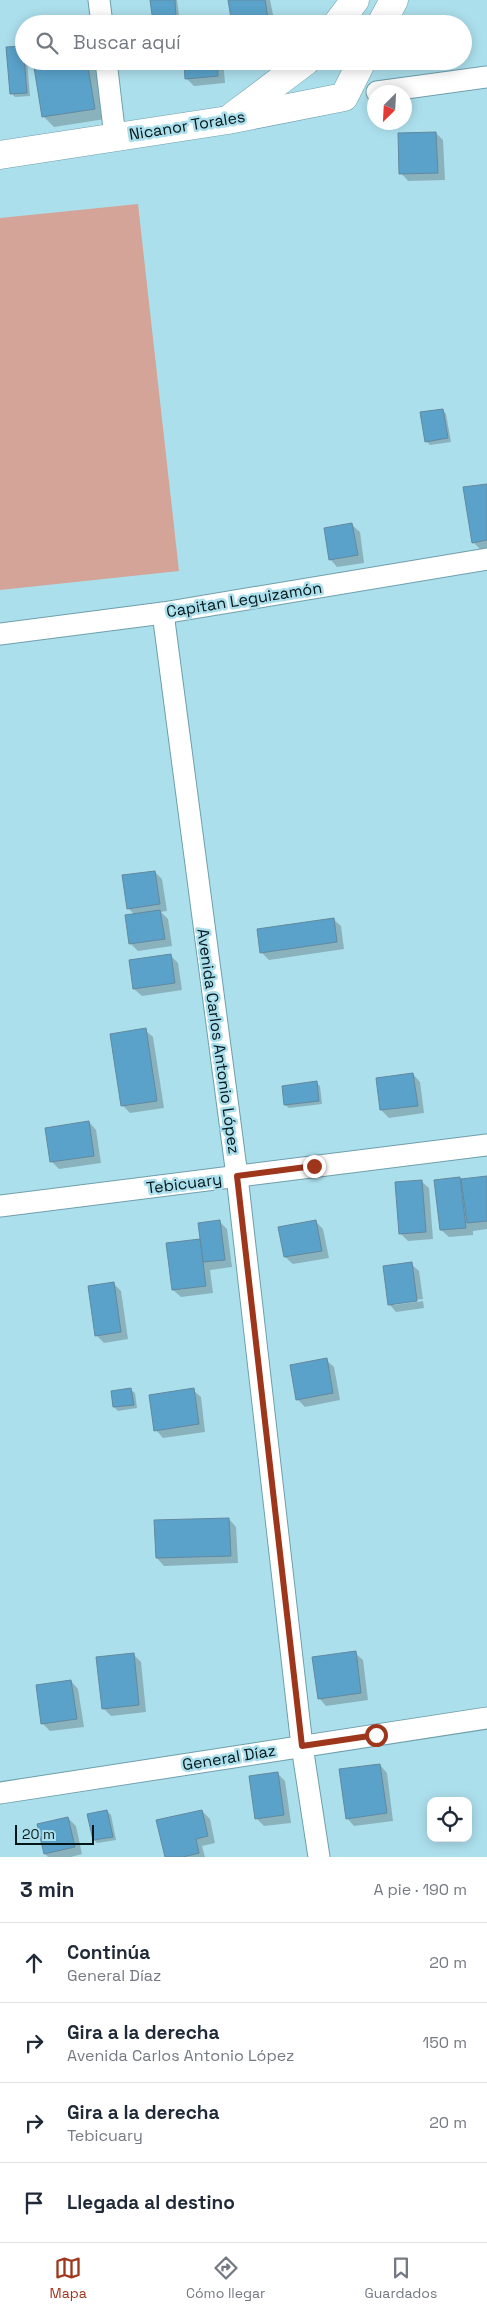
<!DOCTYPE html>
<html lang="es">
<head>
<meta charset="utf-8">
<style>
	body { margin:0; font-family:"Space Grotesk",sans-serif; background:#f6f6f7; color:#1f2937 }
	.controls { position:absolute; right:15px; bottom:15px; display:grid; overflow:hidden; border-radius:10px; box-shadow:0 2px 12px #0003 }
	.controls button { width:45px; height:45px; display:grid; place-items:center; padding:0; border:0; border-bottom:1px solid #e0e1e3; background:#fff; color:#1f2937; font:25px sans-serif }
	.compass { position:absolute; left:367px; top:85px; width:45px; height:45px; border-radius:50%; background:#fff; box-shadow:0 2px 12px #0003; rotate:204deg }
	.scale { position:absolute; left:15px; bottom:12px; width:79px; box-sizing:border-box; padding-left:5px; border:2px solid #03161a; border-top:0; font-size:14px; line-height:18px; white-space:nowrap; color:#03161a; -webkit-text-stroke:4px #acdfec; paint-order:stroke }
	.stop { position:absolute; width:15px; height:15px; margin:-11px; border:4px solid #9e361c; border-radius:50%; background:#fff }
	.stop.end { background:#9e361c; border-color:#fff; box-shadow:0 1px 5px #0008 }
	.list { margin:0; padding:0; list-style:none }
	h2 { display:flex; justify-content:space-between; align-items:center; height:65px; margin:0; padding:0 20px; font-size:21px }
	h2 small { font-size:16px; font-weight:400; color:#747a83 }
	.list li { display:grid; grid-template-columns:32px 1fr auto; gap:15px; align-items:center; box-sizing:border-box; height:80px; padding:0 20px; border-top:1px solid #e0e1e3 }
	.list b { display:block; font-size:19px; white-space:nowrap }
	.list p { margin:0; font-size:16px; white-space:nowrap; color:#747a83 }
	.list em { font-size:16px; font-style:normal; color:#747a83 }
	.icon { flex:none; width:28px; height:28px; fill:none; stroke:currentColor; stroke-width:2; stroke-linecap:round; stroke-linejoin:round }
	.map { position:relative; flex:none; width:487px; height:1857px; overflow:hidden }
	.search { position:absolute; background:#fff; box-shadow:0 2px 12px #0003; left:15px; right:15px; top:15px; height:55px; display:flex; align-items:center; gap:12px; box-sizing:border-box; padding:0 18px; border-radius:28px; color:#747a83; font-size:19px }
	.sheet { height:385px; background:#fff }
	nav { display:flex; justify-content:space-around; align-items:center; box-sizing:border-box; height:70px; border-top:1px solid #e0e1e3; background:#fff; font-size:14px; color:#747a83 }
	nav a { display:grid; justify-items:center; gap:2px }
	nav .on { color:#9e361c }
	.map>svg:first-child { display:block }
	.green { fill:#d4a498 }
	.shadow { fill:#0003 }
	.building { fill:#5aa2ca; stroke:#6289a0 }
	.lines { fill:none; stroke-linecap:round; stroke-linejoin:round }
	.street-casing { stroke:#6e9fab; stroke-width:23 }
	.secondary-casing { stroke:#6e9fab; stroke-width:29 }
	.street { stroke:#fff; stroke-width:21 }
	.secondary { stroke:#fff; stroke-width:28 }
	.route { stroke:#9e361c; stroke-width:6 }
	.labels { text-anchor:middle; stroke-width:5; stroke-linejoin:round; paint-order:stroke }
	.street-label { font-size:16px; fill:#03161a; stroke:#acdfec }
</style>
</head>
<body>
<div class="map">
<svg width="487" height="1857" viewBox="0 0 487 1857">
	<rect width="100%" height="100%" fill="#acdfec"/>
	<path class="green" d="M138,204L179,571L0,590V218Z"/>
	<g class="shadow">
		<path d="M152,0H177L180,23L157,24L154,21Z"/>
		<path d="M229,0H270L275,24H233Z"/>
		<path d="M22,47L24,61H27L30,96L15,97L11,93Z"/>
		<path d="M35,61H96L105,119L54,127L44,117Z"/>
		<path d="M185,61H223L225,83L194,86L186,78Z"/>
		<path d="M436,133L443,140L445,180L408,181L401,173Z"/>
		<path d="M443,410L446,414L451,442L430,445L426,441Z"/>
		<path d="M487,485V549L481,550L473,542Z"/>
		<path d="M352,525L360,532L364,563L337,567L330,559Z"/>
		<path d="M155,872L162,879L167,911L161,912L168,919L172,946L138,951L131,944L126,916L135,915L128,908Z"/>
		<path d="M333,919L341,926L344,949L269,960L262,953Z"/>
		<path d="M170,955L178,963L182,990L142,996L134,989Z"/>
		<path d="M145,1030L153,1037L164,1108L130,1113L122,1105Z"/>
		<path d="M413,1074L420,1082L424,1113L389,1118L381,1110L378,1079Z"/>
		<path d="M316,1083L320,1086L322,1104L289,1108L285,1105Z"/>
		<path d="M89,1122L96,1130L101,1163L59,1169L52,1162L46,1129Z"/>
		<path d="M487,1177V1229L473,1231V1235L449,1237L441,1230L460,1178L462,1180Z"/>
		<path d="M421,1181L429,1188L433,1239L408,1241L400,1233Z"/>
		<path d="M219,1221L227,1229L232,1267L210,1270L213,1293L181,1297L173,1290L167,1244L202,1240Z"/>
		<path d="M316,1222L323,1229L329,1258L293,1264L285,1257L280,1228Z"/>
		<path d="M411,1264L419,1271L423,1299L394,1302V1305L423,1301L424,1308L396,1312L389,1304Z"/>
		<path d="M113,1283L121,1291L128,1339L104,1343L96,1335Z"/>
		<path d="M326,1360L334,1367L340,1400L305,1407L297,1399Z"/>
		<path d="M131,1390L135,1393L137,1408L118,1411L114,1407L112,1392Z"/>
		<path d="M193,1390L201,1397L205,1432L163,1438L156,1430Z"/>
		<path d="M229,1519L236,1527L238,1563L164,1566L157,1558Z"/>
		<path d="M355,1653L363,1660L368,1700L326,1706L319,1698Z"/>
		<path d="M133,1654L141,1662L146,1712L111,1716L103,1708Z"/>
		<path d="M71,1681L78,1689L84,1727L50,1731L42,1723Z"/>
		<path d="M380,1765L387,1773L393,1821L354,1826L347,1818Z"/>
		<path d="M278,1774L285,1781L291,1823L264,1826L257,1819L251,1777Z"/>
		<path d="M107,1811L111,1815L116,1840L97,1843L94,1840Z"/>
		<path d="M202,1811L210,1819L215,1843L202,1846L205,1857H166Z"/>
		<path d="M68,1818L76,1826L82,1854L71,1857H48L45,1854Z"/>
	</g>
	<g class="building">
		<path d="M150,0H175L176,19L153,22Z"/>
		<path d="M228,0H265L269,24H232Z"/>
		<path d="M23,46L27,93L10,94L6,47Z"/>
		<path d="M33,61H87L95,109L42,117Z"/>
		<path d="M184,61H217L218,76L185,79Z"/>
		<path d="M436,132L438,173L399,174L398,133Z"/>
		<path d="M443,409L448,438L425,442L420,412Z"/>
		<path d="M487,484V540L472,543L463,487Z"/>
		<path d="M352,523L358,555L329,560L324,528Z"/>
		<path d="M155,871L160,904L127,909L122,875Z"/>
		<path d="M160,910L165,939L129,944L125,915Z"/>
		<path d="M334,918L337,942L260,953L257,929Z"/>
		<path d="M171,954L175,983L133,989L129,960Z"/>
		<path d="M146,1028L157,1101L121,1106L110,1034Z"/>
		<path d="M413,1073L418,1106L380,1110L376,1078Z"/>
		<path d="M317,1081L319,1101L284,1105L282,1086Z"/>
		<path d="M89,1121L94,1156L50,1162L45,1128Z"/>
		<path d="M487,1176V1221L467,1223L461,1179Z"/>
		<path d="M460,1177L466,1228L440,1230L434,1180Z"/>
		<path d="M422,1180L426,1232L399,1234L395,1182Z"/>
		<path d="M220,1220L225,1260L203,1262L198,1223Z"/>
		<path d="M316,1220L322,1251L284,1257L278,1227Z"/>
		<path d="M200,1239L206,1286L172,1290L166,1243Z"/>
		<path d="M412,1262L417,1301L388,1305L383,1266Z"/>
		<path d="M114,1282L121,1332L95,1336L88,1286Z"/>
		<path d="M327,1358L333,1393L296,1400L290,1365Z"/>
		<path d="M131,1388L134,1405L113,1407L111,1391Z"/>
		<path d="M194,1388L199,1424L154,1431L149,1395Z"/>
		<path d="M229,1518L231,1556L156,1558L154,1520Z"/>
		<path d="M356,1651L361,1693L318,1699L312,1657Z"/>
		<path d="M134,1653L139,1705L102,1709L96,1657Z"/>
		<path d="M71,1680L77,1719L41,1724L36,1685Z"/>
		<path d="M380,1764L387,1813L346,1819L339,1769Z"/>
		<path d="M278,1772L284,1815L255,1819L249,1776Z"/>
		<path d="M107,1810L113,1837L93,1840L87,1814Z"/>
		<path d="M202,1810L208,1836L196,1839L199,1853L183,1857H165L156,1820Z"/>
		<path d="M68,1817L75,1847L44,1854L37,1824Z"/>
	</g>
	<g class="lines">
		<defs>
			<g id="street">
				<path d="M99,0L102,24"/>
				<path d="M106,61L115,137"/>
				<path d="M377,92L487,77"/>
				<path d="M163,613L237,1176L302,1746L319,1857"/>
				<path d="M0,634L163,613L487,559"/>
				<path d="M0,1206L487,1145"/>
				<path d="M0,1793L487,1718"/>
			</g>
			<g id="secondary">
				<path d="M337,24L355,0"/>
				<path d="M381,24L394,0"/>
				<path d="M233,116L306,61"/>
				<path d="M0,155L228,120L344,97L362,61"/>
			</g>
		</defs>
		<use href="#street" class="street-casing"/>
		<use href="#secondary" class="secondary-casing"/>
		<use href="#street" class="street"/>
		<use href="#secondary" class="secondary"/>
	</g>
	<g class="lines">
		<path class="route" d="M314,1166L237,1176L302,1746L376,1735"/>
	</g>
	<g class="labels">
		<g class="street-label">
			<text transform="translate(187 125) rotate(-9)" y="6">Nicanor Torales</text>
			<text transform="translate(244 599) rotate(-9)" y="6">Capitan Leguizamón</text>
			<text transform="translate(219 1041) rotate(82)" y="6">Avenida Carlos Antonio López</text>
			<text transform="translate(184 1183) rotate(-7)" y="6">Tebicuary</text>
			<text transform="translate(229 1757) rotate(-9)" y="6">General Díaz</text>
		</g>
	</g>
</svg>
<div class="controls">
<button><svg class="icon" aria-label="locate" viewBox="0 0 24 24"><circle cx="12" cy="12" r="6"/><path d="M12 2v4M12 18v4M2 12h4M18 12h4"/></svg></button>
</div>
<svg class="compass" viewBox="-18 -18 36 36"><path d="M0-13l5 13h-10z" fill="#e53935"/><path d="M0 13l5-13h-10z" fill="#747a83"/></svg>
<div class="scale">20 m</div>
<div class="stop" style="left:376px;top:1735px"></div>
<div class="stop end" style="left:314px;top:1166px"></div>
<div class="search"><svg class="icon" aria-label="search" viewBox="0 0 24 24"><circle cx="10" cy="10" r="6"/><path d="M15 15l6 6"/></svg>Buscar aquí</div>
</div>
<section class="sheet">
<h2>3 min<small>A pie · 190 m</small></h2>
<ul class="list">
<li><svg class="icon" aria-label="ahead" viewBox="0 0 24 24"><path d="M12 20V5M6 11l6-6 6 6"/></svg><div><b>Continúa</b><p>General Díaz</p></div><em>20 m</em></li>
<li><svg class="icon" aria-label="right" viewBox="0 0 24 24"><path d="M7 20v-9h11M14 6l5 5-5 5"/></svg><div><b>Gira a la derecha</b><p>Avenida Carlos Antonio López</p></div><em>150 m</em></li>
<li><svg class="icon" aria-label="right" viewBox="0 0 24 24"><path d="M7 20v-9h11M14 6l5 5-5 5"/></svg><div><b>Gira a la derecha</b><p>Tebicuary</p></div><em>20 m</em></li>
<li><svg class="icon" aria-label="arrive" viewBox="0 0 24 24"><path d="M6 21V4h12l-3 4 3 4H6"/></svg><div><b>Llegada al destino</b></div></li>
</ul>
</section>
<nav>
<a class="on"><svg class="icon" aria-label="map" viewBox="0 0 24 24"><path d="M3 6l6-2 6 2 6-2v14l-6 2-6-2-6 2zM9 4v14M15 6v14"/></svg>Mapa</a>
<a><svg class="icon" aria-label="directions" viewBox="0 0 24 24"><path d="M12 3l9 9-9 9-9-9zM9 14v-3h6M13 9l2 2-2 2"/></svg>Cómo llegar</a>
<a><svg class="icon" aria-label="saved" viewBox="0 0 24 24"><path d="M7 4h10v16l-5-4-5 4z"/></svg>Guardados</a>
</nav>
</body>
</html>
